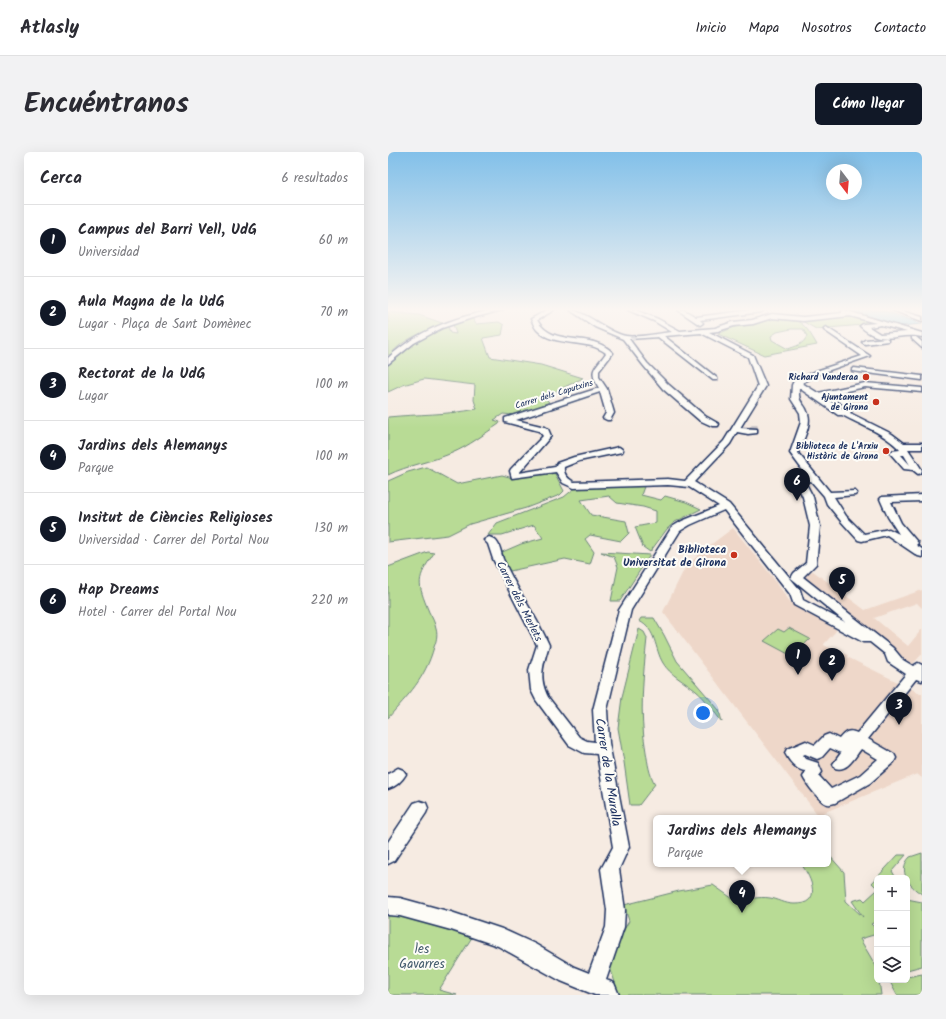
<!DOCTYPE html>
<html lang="es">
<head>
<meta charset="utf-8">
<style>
	body { margin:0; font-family:Kalam,sans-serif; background:#f2f2f3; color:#2b2b33 }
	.controls { position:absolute; right:12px; bottom:12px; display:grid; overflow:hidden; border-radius:6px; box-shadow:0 4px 16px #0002 }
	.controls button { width:36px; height:36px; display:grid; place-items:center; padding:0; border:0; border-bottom:1px solid #e1e1e2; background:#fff; color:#2b2b33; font:20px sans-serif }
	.compass { position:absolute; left:438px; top:12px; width:36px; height:36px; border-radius:50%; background:#fff; box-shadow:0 4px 16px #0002; rotate:164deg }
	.you { position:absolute; left:315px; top:561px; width:14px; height:14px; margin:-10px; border:3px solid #fff; border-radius:50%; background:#1a73e8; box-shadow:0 0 0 6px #1a73e833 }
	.badge { display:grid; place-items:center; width:26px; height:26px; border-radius:50%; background:#111827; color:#fff; font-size:13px; font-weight:700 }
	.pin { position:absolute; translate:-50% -33px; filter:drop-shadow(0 1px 2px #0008) }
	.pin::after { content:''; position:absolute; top:21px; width:14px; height:12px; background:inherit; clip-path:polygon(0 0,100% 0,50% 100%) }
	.popup { position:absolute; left:265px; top:663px; width:178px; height:52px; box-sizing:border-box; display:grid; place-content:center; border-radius:6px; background:#fff; filter:drop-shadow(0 1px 3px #0005); font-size:13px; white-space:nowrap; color:#7c7c81 }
	.popup b { font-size:15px; color:#2b2b33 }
	.popup::after { content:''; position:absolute; left:50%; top:100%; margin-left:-8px; border:8px solid transparent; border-top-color:#fff }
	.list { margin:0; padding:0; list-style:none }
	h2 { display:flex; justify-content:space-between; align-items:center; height:52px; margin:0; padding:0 16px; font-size:17px }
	h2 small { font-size:13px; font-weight:400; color:#7c7c81 }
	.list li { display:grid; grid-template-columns:26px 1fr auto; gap:12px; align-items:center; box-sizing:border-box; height:72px; padding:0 16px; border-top:1px solid #e1e1e2 }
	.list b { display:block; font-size:15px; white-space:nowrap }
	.list p { margin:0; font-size:13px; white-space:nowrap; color:#7c7c81 }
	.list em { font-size:13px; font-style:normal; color:#7c7c81 }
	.icon { flex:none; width:22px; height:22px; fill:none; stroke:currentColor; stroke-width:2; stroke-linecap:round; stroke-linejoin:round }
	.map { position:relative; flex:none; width:534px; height:843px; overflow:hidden; border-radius:6px }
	header { display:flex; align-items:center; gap:24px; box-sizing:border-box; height:56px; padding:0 20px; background:#fff; border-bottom:1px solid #e1e1e2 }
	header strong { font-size:19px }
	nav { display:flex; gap:22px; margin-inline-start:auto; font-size:14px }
	.intro { display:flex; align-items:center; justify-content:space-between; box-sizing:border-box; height:96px; padding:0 24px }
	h1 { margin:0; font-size:28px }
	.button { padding:10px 18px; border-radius:6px; background:#111827; color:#fff; font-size:14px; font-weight:700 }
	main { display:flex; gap:24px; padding:0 24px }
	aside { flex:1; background:#fff; border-radius:6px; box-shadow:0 4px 16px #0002 }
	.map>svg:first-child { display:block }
	.built { fill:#eed7c9 }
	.green { fill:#b8db95; stroke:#6a857a; fill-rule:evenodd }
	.water { fill:#89d1ea; stroke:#5d90b2 }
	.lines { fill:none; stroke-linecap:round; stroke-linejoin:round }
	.street-tunnel { stroke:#cac5c8; stroke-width:8; stroke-dasharray:8 4; stroke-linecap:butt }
	.street-casing { stroke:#1b2f5e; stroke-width:3 }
	.street { fill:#fdfcf7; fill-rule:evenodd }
	.poi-dot { fill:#c8321e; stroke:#fdfcf7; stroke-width:1.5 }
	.labels { text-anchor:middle; stroke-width:4; stroke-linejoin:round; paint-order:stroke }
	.far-poi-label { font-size:9px; font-weight:bold; fill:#1b2f5e; stroke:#fdfcf7; text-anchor:end }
	.far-street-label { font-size:9px; fill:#1b2f5e; stroke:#fdfcf7 }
	.poi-label { font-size:11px; font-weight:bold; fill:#1b2f5e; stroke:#fdfcf7; text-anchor:end }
	.street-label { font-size:11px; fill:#1b2f5e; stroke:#fdfcf7 }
	.near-street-label { font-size:13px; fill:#1b2f5e; stroke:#fdfcf7 }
	.near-park-label { font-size:13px; fill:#425a6c; stroke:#fdfcf7 }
</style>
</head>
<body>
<header>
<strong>Atlasly</strong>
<nav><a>Inicio</a><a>Mapa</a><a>Nosotros</a><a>Contacto</a></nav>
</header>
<div class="intro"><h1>Encuéntranos</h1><a class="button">Cómo llegar</a></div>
<main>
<aside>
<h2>Cerca<small>6 resultados</small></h2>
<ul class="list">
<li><span class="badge">1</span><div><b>Campus del Barri Vell, UdG</b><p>Universidad</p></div><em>60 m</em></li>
<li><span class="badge">2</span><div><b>Aula Magna de la UdG</b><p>Lugar · Plaça de Sant Domènec</p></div><em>70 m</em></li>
<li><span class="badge">3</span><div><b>Rectorat de la UdG</b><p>Lugar</p></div><em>100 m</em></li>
<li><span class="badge">4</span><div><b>Jardins dels Alemanys</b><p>Parque</p></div><em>100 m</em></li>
<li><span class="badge">5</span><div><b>Insitut de Ciències Religioses</b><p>Universidad · Carrer del Portal Nou</p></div><em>130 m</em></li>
<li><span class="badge">6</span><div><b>Hap Dreams</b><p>Hotel · Carrer del Portal Nou</p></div><em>220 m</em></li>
</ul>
</aside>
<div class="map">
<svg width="534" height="843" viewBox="0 0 534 843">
	<rect width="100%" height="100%" fill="#f6ebe2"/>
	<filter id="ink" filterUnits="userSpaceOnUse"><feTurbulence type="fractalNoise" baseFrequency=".025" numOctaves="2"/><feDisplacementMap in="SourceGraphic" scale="8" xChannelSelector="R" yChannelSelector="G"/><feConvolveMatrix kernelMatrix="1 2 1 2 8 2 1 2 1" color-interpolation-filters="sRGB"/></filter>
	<g filter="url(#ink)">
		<g class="built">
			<path d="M345,376L383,423L402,450L444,472L442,475H447L448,479L436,492V493L455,503L457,502L460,503L459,505L534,542V626L529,622L430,663L275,460L296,418L313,400Z"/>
			<path d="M425,419L477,458L534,438V456L529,451L486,466L520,494L534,477V502L523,514L506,501L413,423Z"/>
		</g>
		<g class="green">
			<path d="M0,160L31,163L57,172C38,179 15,186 2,203H0Z"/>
			<path d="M451,165H466L487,172L428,177L414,169Z"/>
			<path d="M84,166L88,172L111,170L116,173L114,183L95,186L102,205L153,213L195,226L156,245L161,250C146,257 132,265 115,262L106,268L112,270L111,272C96,282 81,294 64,301C43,310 20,313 0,323V265C30,262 59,263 89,257L86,248L87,233L36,227L15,233L0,240V213C17,194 36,184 60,174L62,181L68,182L65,172Z"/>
			<path d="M386,166C413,167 416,170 429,193L376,203L330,182L349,174ZM403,177H415L419,184C415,193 408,194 400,197L384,188L383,184L389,180Z"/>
			<path d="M38,315L69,332L114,323L125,326L166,320L176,339L172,343L138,356L82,372L60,383L0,390V329L20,320Z"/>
			<path d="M257,332L253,343L273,348L277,344L298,350L313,357L287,370L279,377L262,400L255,395L247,375L268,371V359L255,355L229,351L221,344L193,348L203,363L238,369L241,381L233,389L202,383L197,387L206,400L202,412L177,407L122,419L112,401L133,392L155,386L146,373L114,383H100L109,371L176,345L187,336Z"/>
			<path d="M40,400L46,401C28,428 29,430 41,460C44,465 47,471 48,477C50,483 48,490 46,495C37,527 21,542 0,566V415Z"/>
			<path d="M213,400L262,403L232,449H223L230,415L226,405Z"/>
			<path d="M253,466H266L276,483L289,509L331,558L334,570C326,560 318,547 308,539C297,530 282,523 275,511C266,496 269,478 251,469Z"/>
			<path d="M401,476L422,487L404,504L376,489L390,477L396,480Z"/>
			<path d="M251,477L256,480L259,486C255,525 251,561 258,600C260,612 261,622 267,632L251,653H242L236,610L230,576L234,545Z"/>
			<path d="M534,701V742C521,735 509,718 522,705Z"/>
			<path d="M440,702L456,720L458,749L475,765L464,749L474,746L477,749L489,738V769L483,772L489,778V782L472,787L489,816V828H491L493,843H231L222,815L225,797L241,769L236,753L291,739L325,733L348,749C358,748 371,744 382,746C390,747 397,752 406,752C435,753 424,726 413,712H440Z"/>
			<path d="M510,703H518L504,719L508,726H489V736L484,731Z"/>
			<path d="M519,747L534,750V814L519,818Z"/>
			<path d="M0,761L86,782L51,838L69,843H0Z"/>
			<path d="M534,822V843H509L501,828H519V825Z"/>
		</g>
		<path class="water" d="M462,158H494L534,172L511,174Z"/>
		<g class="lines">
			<path class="street-tunnel" d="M366,279L365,277L370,276"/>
			<defs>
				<g id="street">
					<path d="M105,158H115L84,166L54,176L26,191L0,212V206C29,179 66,165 105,158Z"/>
					<path d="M159,158H166L149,168C165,197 204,178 225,201L211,219V225L219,237L226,261L222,268H219L215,266L218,261L212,240L128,268L157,275L160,277L163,284L131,321L167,315L169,311L186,305L231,295L235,298L234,300L191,309L176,315C175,322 180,327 186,330L280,327L297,329L336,289L370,234L360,205L313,181L276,184L329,226V228H325L270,185L241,187L259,211L281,233L317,264L331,272L330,274H324L311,268L275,237L255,213L235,187L207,175L182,158C196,158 220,181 238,184C248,186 273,181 284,180L266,169L240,158H247L270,167L292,179L327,176L345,170L364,168L384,162L415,165L454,161V159L456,158L534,181V185C510,179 495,196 472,174L475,172L488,171L462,164L415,169L384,166L365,172L346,174L330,179L321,180L365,203L378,234L352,276L369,277V281L360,282L349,280L342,292L306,330L341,352L412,438L415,448L457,470L403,426L406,421L418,411L422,374L415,345L407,328L409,326L419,324L402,301L413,270L412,261L403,247L404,233L406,229L428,219L474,204L436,178V176L438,175L482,204L433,221L414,231L430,241L477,231L534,236V240L477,235L449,241L467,254L462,261L504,282L516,291H534V297H520L534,318L533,321L530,322L525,318L516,317L502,301L503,299L512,298C498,282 473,273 454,263H450L411,236C410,254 416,248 420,262C424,273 414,290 410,301L442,340L467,339L469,341L467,343L446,345L458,364L476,382L501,377L511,382L500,365L492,347L494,345L534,343V349L503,350L513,371L530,391L528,393L534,397V405L530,404L499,383L474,389L470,388L452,368L439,352L436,344L423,329L417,330L425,345L432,374L428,412L415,425L505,496L515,508L525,514L530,511L534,513V529L528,527L480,587L506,602L508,606L506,610L482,631L447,651C445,651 442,653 440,652C433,652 418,631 415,625L418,619C409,619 401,609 397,601L399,597L418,589L427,593L436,584L441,582L451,587C457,580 460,577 469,581L518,522L500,510L497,502L482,490H475L406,453L402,442L336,358L302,373L292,379L243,458L219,558L221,591L241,695L231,717L237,758L236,775L218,828L226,831L231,843H207L173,829L110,794L63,778L12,764L0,763V745L12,746L63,760L114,777L147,792L186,815L201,821L218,775L219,758L213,717L225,695L209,602L196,601L181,593L148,548L143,538L141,518L149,493L105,407L100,392L96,388L101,385C112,388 112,398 115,407C128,437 148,463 161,493C155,513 150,525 160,545L191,585L199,589L207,590L205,558L231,458L284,375L294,369L331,354L301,335L280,333L186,336L175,331L168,320L124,326L122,319L123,317L155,284L151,279L117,270V266L211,236C200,217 207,217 218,201C199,186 166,196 149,178C146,175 145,170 143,167ZM493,173L519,180L492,182L481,175ZM442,243L459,255L457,257L453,256L435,245ZM513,303H516L522,313ZM442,596L453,601L445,612L447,616C459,620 466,606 473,597L490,607L472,623L443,637L431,624L434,620L430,611L418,607L415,603L417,602L429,607L434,605Z"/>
					<path d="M290,158H296L308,165L363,158H376L373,160L312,168L315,171L312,173Z"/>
					<path d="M504,158H511L534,165V169Z"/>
					<path d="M524,185H528L534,190V196L524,187Z"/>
					<path d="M498,186L500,187V189L477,192L474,190L477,188Z"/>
					<path d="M466,216L534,224V228L464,219V217Z"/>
					<path d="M10,616L15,618L18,622C14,629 7,635 0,637V622Z"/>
					<path d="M32,649L38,651L40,656L38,661L6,709L0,712V690L26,651Z"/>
				</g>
			</defs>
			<use href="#street" class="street-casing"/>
			<use href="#street" class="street"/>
		</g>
	</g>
	<linearGradient id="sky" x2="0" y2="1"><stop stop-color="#82c0e9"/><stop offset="0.57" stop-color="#fbf6f2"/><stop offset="1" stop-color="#fbf6f2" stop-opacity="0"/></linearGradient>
	<rect width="534" height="276" fill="url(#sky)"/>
	<g class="poi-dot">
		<circle cx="478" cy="225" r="4"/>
		<circle cx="488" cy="250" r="4"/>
		<circle cx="498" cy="299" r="4"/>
		<circle cx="346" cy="403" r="4"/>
	</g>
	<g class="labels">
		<g class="far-poi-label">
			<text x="470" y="228">Richard Vanderaa</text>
			<text x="480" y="248">Ajuntament<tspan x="480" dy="10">de Girona</tspan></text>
			<text x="490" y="297">Biblioteca de L'Arxiu<tspan x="490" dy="10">Històric de Girona</tspan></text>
		</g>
		<g class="far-street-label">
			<text transform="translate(166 242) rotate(-17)" y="3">Carrer dels Caputxins</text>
		</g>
		<g class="poi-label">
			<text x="338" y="401">Biblioteca<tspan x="338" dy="13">Universitat de Girona</tspan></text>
		</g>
		<g class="street-label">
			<text transform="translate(132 449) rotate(63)" y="4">Carrer dels Merlets</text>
		</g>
		<g class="near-street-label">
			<text transform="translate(221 620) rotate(81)" y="5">Carrer de la Muralla</text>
		</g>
		<g class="near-park-label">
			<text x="34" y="801">les<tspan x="34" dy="15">Gavarres</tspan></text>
		</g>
	</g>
</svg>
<div class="controls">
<button>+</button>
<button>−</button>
<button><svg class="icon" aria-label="layers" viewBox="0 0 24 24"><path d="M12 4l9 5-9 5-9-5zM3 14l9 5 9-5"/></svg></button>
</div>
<svg class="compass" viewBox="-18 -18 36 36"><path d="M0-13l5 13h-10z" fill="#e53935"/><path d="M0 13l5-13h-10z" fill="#7c7c81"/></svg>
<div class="you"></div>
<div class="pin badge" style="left:410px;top:523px">1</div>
<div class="pin badge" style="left:444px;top:529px">2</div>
<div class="pin badge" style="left:511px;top:573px">3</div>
<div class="pin badge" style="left:354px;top:761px">4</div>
<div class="popup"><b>Jardins dels Alemanys</b>Parque</div>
<div class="pin badge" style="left:454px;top:448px">5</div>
<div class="pin badge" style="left:409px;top:349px">6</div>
</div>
</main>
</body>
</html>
